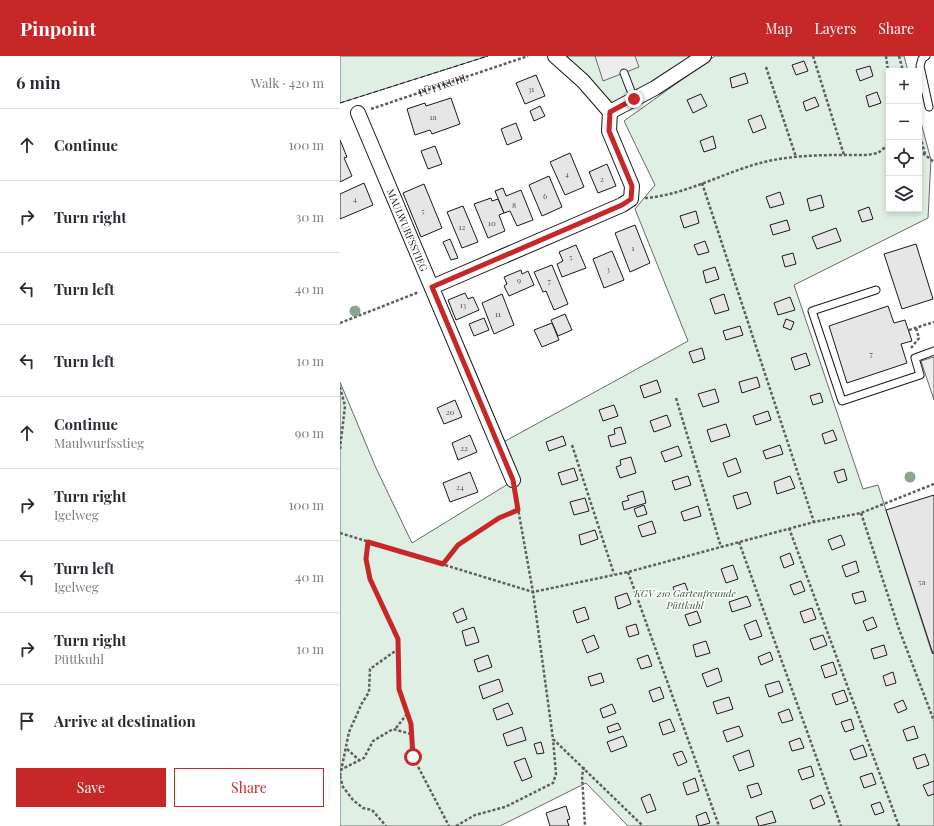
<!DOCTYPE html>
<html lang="en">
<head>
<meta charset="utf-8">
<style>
	body { margin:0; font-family:"Playfair Display",serif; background:#f2f2f3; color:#2b2b33 }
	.controls { position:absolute; right:12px; top:12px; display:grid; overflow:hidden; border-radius:0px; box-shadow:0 2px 6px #0003 }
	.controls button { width:36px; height:36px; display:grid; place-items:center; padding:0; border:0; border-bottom:1px solid #e1e1e2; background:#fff; color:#2b2b33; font:20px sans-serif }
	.stop { position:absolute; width:12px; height:12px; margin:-9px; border:3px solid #c62828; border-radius:50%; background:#fff }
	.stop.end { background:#c62828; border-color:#fff; box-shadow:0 1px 4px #0008 }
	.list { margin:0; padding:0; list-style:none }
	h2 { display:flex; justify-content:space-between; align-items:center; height:52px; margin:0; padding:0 16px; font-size:17px }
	h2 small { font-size:13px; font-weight:400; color:#7c7c81 }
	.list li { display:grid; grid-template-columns:26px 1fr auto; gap:12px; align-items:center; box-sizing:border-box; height:72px; padding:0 16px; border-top:1px solid #e1e1e2 }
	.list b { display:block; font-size:15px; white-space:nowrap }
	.list p { margin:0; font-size:13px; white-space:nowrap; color:#7c7c81 }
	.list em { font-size:13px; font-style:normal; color:#7c7c81 }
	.actions { display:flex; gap:8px; padding:12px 16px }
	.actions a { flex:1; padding:9px 0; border:1px solid #c62828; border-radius:0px; text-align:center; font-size:14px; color:#c62828 }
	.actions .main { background:#c62828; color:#fff }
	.icon { flex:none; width:22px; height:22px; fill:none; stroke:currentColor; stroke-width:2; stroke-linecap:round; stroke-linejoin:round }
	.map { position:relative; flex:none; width:594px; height:770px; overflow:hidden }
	header { display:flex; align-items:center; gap:24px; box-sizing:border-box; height:56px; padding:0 20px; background:#c62828; color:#fff }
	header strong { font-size:19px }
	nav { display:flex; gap:22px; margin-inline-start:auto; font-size:14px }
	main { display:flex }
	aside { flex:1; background:#fff }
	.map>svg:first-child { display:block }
	.green { fill:#e0efe3; stroke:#6a6a6a }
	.parking { fill:#ededed; stroke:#6a6a6a }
	.building { fill:#e6e6e6; stroke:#1a1a1a }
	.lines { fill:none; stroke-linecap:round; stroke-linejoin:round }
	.service-casing { stroke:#1a1a1a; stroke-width:9 }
	.minor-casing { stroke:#1a1a1a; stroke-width:16 }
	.path { stroke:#5f5f5f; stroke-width:2.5; stroke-dasharray:3 2; stroke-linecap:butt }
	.service { stroke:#fff; stroke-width:7 }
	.minor { stroke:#fff; stroke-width:14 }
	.fence { stroke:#1a1a1a; stroke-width:1; stroke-dasharray:5 2; stroke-linecap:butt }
	.tree { fill:#8aa48f }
	.route { stroke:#c62828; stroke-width:5 }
	.labels { text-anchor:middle; stroke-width:3; stroke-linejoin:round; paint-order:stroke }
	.number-label { font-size:8px; fill:#4d4d4d }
	.street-label { font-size:10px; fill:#1a1a1a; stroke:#fff }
	.park-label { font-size:10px; font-style:italic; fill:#2b5a34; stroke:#fff }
</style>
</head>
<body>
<header>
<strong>Pinpoint</strong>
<nav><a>Map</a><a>Layers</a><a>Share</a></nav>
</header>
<main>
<aside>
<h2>6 min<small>Walk · 420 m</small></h2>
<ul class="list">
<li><svg class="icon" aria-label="ahead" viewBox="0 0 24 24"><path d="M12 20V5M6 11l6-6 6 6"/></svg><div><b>Continue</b></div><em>100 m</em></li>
<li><svg class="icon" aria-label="right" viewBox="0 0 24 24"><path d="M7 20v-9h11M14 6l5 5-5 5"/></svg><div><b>Turn right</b></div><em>30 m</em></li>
<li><svg class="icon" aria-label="left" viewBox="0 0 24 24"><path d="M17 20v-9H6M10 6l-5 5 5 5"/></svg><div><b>Turn left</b></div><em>40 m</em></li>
<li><svg class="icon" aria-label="left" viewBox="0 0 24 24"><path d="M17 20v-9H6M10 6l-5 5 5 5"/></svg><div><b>Turn left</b></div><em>10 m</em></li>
<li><svg class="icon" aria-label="ahead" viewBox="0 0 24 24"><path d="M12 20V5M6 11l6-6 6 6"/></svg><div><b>Continue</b><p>Maulwurfsstieg</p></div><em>90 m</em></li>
<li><svg class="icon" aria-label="right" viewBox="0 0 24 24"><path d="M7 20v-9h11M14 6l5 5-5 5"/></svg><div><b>Turn right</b><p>Igelweg</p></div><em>100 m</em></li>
<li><svg class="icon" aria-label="left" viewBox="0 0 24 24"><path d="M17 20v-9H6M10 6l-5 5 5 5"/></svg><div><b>Turn left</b><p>Igelweg</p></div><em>40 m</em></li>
<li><svg class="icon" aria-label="right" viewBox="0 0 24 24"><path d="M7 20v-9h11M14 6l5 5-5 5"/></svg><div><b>Turn right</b><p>Püttkuhl</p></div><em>10 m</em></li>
<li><svg class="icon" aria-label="arrive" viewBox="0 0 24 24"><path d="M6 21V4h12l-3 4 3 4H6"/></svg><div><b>Arrive at destination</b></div></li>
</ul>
<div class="actions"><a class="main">Save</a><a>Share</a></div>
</aside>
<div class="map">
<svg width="594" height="770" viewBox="0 0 594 770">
	<rect width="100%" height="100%" fill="#fff"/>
	<g class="green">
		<path d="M0,0H148L0,47Z"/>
		<path d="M215,0H364L270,56Z"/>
		<path d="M375,0H564L568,15H549V153H579V59L591,104L588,162L454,229L523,433L538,429L592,597H594V770H288L246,727L160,770H0V326L36,412L72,487L168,428L158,389L348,285L295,153L315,129L284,65Z"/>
	</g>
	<g class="parking">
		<path d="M255,0H295L299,11L263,25Z"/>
		<path d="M594,301V344L581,305Z"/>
	</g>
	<g class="building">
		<path d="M464,5L468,15L456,19L452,9Z"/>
		<path d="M530,10L533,20L520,25L516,14Z"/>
		<path d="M405,17L408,27L392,32L390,22Z"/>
		<path d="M196,19L205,40L185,48L176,27Z"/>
		<path d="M537,36L541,47L529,51L526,40Z"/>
		<path d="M361,38L367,50L353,57L347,44Z"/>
		<path d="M475,41L479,50L466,55L463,46Z"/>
		<path d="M111,42L120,68L92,78L90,74L75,79L67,53L85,47L86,50Z"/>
		<path d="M200,50L205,60L194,65L190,55Z"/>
		<path d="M421,59L426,72L413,77L408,64Z"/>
		<path d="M176,67L182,83L167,89L161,73Z"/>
		<path d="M373,80L376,92L364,96L360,85Z"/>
		<path d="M0,84L7,101L4,102L12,120L0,126Z"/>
		<path d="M95,90L102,108L88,113L81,95Z"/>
		<path d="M230,97L244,131L225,139L210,106Z"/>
		<path d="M267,108L276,130L258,137L249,116Z"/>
		<path d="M209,120L222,151L202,160L189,129Z"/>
		<path d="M24,127L33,149L0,163V138Z"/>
		<path d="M84,128L102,172L81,181L63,137Z"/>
		<path d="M163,132L166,140L181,134L193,164L177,170L170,155L164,157L155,135Z"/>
		<path d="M440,136L444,148L430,152L426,141Z"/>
		<path d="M481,139L484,151L470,155L467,143Z"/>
		<path d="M151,142L152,145L158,143L164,157L159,159L165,175L148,182L134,148Z"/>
		<path d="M123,150L138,186L122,192L107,156Z"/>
		<path d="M529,151L533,163L522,166L518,155Z"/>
		<path d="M356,155L359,167L344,172L340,160Z"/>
		<path d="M447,164L450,174L433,179L430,169Z"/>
		<path d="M295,169L310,207L290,216L275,177Z"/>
		<path d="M496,172L501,185L477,193L472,181Z"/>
		<path d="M110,183L118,202L111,204L103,186Z"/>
		<path d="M365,185L369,196L358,199L354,189Z"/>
		<path d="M576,188L593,243L562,253L544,198Z"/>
		<path d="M236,189L246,212L222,221L217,208L223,205L219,196Z"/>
		<path d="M272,195L284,224L264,232L253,203Z"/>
		<path d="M453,197L456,208L445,211L442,200Z"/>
		<path d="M212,209L228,248L214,254L206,235L203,236L194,216Z"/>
		<path d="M375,211L379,223L366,227L363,215Z"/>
		<path d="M181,214L182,218L188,215L194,229L169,240L164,230L167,228L164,221Z"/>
		<path d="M125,237L128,243L133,241L139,254L116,264L108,244Z"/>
		<path d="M162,238L174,269L154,278L142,247Z"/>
		<path d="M384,238L389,254L375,258L370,243Z"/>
		<path d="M450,241L455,254L438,259L434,247Z"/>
		<path d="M548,250L554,267L565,264L572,285L561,288L567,307L507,327L489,270Z"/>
		<path d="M225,258L232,274L218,280L211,264Z"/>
		<path d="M144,262L149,274L134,280L129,268Z"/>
		<path d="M446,263L454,266L451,274L443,271Z"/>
		<path d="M212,267L219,284L202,291L194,274Z"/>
		<path d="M400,270L403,279L386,284L383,275Z"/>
		<path d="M362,292L365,303L353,307L349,296Z"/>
		<path d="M466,297L470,309L455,314L451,302Z"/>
		<path d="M417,321L420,331L402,337L399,326Z"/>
		<path d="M317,324L321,336L304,342L300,330Z"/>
		<path d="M375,333L379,346L363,351L358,338Z"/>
		<path d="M480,337L483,346L473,349L470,340Z"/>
		<path d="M115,344L122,361L104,368L97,352Z"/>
		<path d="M274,349L278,360L263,365L259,354Z"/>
		<path d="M428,355L431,364L416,369L413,360Z"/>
		<path d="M327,359L331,370L314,376L310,365Z"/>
		<path d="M386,368L390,380L371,386L367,374Z"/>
		<path d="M281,371L286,387L271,391L268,380L275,378L274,373Z"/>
		<path d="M493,374L497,384L485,388L482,378Z"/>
		<path d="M130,379L137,396L118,404L112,387Z"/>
		<path d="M223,380L226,389L209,395L206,386Z"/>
		<path d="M440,389L443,398L426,403L423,395Z"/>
		<path d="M338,390L342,400L325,406L321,396Z"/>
		<path d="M291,401L296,417L280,422L276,411L281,409L280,404Z"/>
		<path d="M396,402L401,416L388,421L383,407Z"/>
		<path d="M234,412L238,424L222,429L218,417Z"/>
		<path d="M504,413L507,424L498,427L494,416Z"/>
		<path d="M130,416L138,436L110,446L103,427Z"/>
		<path d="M348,420L351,429L335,434L332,425Z"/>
		<path d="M450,420L455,432L437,438L434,426Z"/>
		<path d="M303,435L306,447L284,454L282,446L289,444L287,440Z"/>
		<path d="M407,436L411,448L397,453L393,440Z"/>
		<path d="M594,439V597L593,598L546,454Z"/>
		<path d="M245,442L249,455L234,459L230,446Z"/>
		<path d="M304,449L307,458L297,461L294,453Z"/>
		<path d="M358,450L361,460L344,465L341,456Z"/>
		<path d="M312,465L316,477L302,481L298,470Z"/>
		<path d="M255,474L258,483L241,489L239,479Z"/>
		<path d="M501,479L505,489L492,494L488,484Z"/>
		<path d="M450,497L454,508L444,512L440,501Z"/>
		<path d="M516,505L519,516L506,521L502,510Z"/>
		<path d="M393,509L398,523L386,527L381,513Z"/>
		<path d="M461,525L465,535L454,539L450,529Z"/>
		<path d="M345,527L349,538L337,542L333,531Z"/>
		<path d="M523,535L526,545L515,548L512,538Z"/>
		<path d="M287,537L291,548L278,553L275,541Z"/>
		<path d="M407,540L411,550L392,556L389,546Z"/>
		<path d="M245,551L249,563L237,567L233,555Z"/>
		<path d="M123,552L127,563L117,567L113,557Z"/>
		<path d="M472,552L476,563L464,567L460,556Z"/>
		<path d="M357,555L361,566L349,570L345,559Z"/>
		<path d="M533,561L537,571L527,575L523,565Z"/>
		<path d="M416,564L422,580L410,584L404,569Z"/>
		<path d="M296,568L299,578L289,581L286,571Z"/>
		<path d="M134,571L139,586L126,590L122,575Z"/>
		<path d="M254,579L259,592L247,597L242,584Z"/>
		<path d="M483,579L487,589L474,594L470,583Z"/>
		<path d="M366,585L370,597L356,601L353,589Z"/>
		<path d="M544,589L547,599L534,603L531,593Z"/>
		<path d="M430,596L433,604L421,609L418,601Z"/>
		<path d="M148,599L152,611L138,616L134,604Z"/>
		<path d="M308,599L312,610L301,613L297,603Z"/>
		<path d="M493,606L497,618L485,622L481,610Z"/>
		<path d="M378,612L382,625L367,631L362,618Z"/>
		<path d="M553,616L556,627L546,630L543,620Z"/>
		<path d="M261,617L264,626L251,630L248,621Z"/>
		<path d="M159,623L163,635L143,643L139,630Z"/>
		<path d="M439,625L443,636L429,641L425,629Z"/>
		<path d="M320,631L324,642L313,646L309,635Z"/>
		<path d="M504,634L508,645L496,649L492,638Z"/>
		<path d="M389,641L393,653L377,658L373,646Z"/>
		<path d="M563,644L567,653L558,657L554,648Z"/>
		<path d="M168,647L173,658L157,664L153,653Z"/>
		<path d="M272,648L276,657L263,662L260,653Z"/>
		<path d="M449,653L453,664L442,667L438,657Z"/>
		<path d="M330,663L335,675L323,679L319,667Z"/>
		<path d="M511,663L514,673L505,676L501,666Z"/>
		<path d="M278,667L281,673L269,677L267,671Z"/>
		<path d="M399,670L403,680L387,686L383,675Z"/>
		<path d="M574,670L578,682L567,685L563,674Z"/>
		<path d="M182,671L186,684L167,690L163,678Z"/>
		<path d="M283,680L287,690L271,696L267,686Z"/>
		<path d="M460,682L464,692L452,695L449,686Z"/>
		<path d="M201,686L204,697L197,698L194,688Z"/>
		<path d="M523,689L527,700L514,704L510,694Z"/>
		<path d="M409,694L414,710L399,715L393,700Z"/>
		<path d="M342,695L347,706L338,710L333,698Z"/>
		<path d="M585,698L589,709L577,713L573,702Z"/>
		<path d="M185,702L192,721L182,725L174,706Z"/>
		<path d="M471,710L474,720L462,724L458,714Z"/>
		<path d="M532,717L536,728L524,732L520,721Z"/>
		<path d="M355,722L359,735L347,739L343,727Z"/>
		<path d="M594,725V738L588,740L583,729Z"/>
		<path d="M418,727L422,738L411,742L407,730Z"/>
		<path d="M310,738L316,754L307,757L301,742Z"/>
		<path d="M481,739L485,748L473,753L470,744Z"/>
		<path d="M540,746L544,756L535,759L531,749Z"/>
		<path d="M226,750L230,763L227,764L229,770H210L206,757Z"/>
		<path d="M432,755L436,766L419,770L416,761Z"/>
		<path d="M366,756L370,767L359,770L356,760Z"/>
	</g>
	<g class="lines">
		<defs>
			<g id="service">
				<path d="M586,0L582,3L580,10L589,51"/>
				<path d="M284,17L294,43"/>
				<path d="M536,234L472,255L502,345L580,319L575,302L594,295"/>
			</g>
			<g id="minor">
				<path d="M215,0L243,25L270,56"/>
				<path d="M270,56L315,32L364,0"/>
				<path id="s2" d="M18,57L173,424"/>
				<path d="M92,231L282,149L291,143L292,130L269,75L270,56"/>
			</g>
		</defs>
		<use href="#service" class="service-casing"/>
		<use href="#minor" class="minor-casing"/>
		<g class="path">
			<path d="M473,0L504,99"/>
			<path d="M546,0L549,23"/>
			<path d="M559,0L563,15"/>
			<path d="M426,11L456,101"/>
			<path id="s1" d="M31,53L188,0"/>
			<path d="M579,76L585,98"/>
			<path d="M579,94L594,106"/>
			<path d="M362,127L474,466"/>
			<path d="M305,142C346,139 384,116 424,106C458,98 493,99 527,99L538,97L549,88"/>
			<path d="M0,267L79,236"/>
			<path d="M569,274L594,266"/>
			<path d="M571,292L579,282L576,272"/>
			<path d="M0,331L5,350L0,393"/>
			<path d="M336,342L381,491"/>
			<path d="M232,389L274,518"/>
			<path d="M175,436L193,536L213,683L303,770"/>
			<path d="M521,457L559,573L594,665"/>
			<path d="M449,472L559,770"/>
			<path d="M0,477L193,536L288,516L474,466L521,457L594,428"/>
			<path d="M28,486L26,503L30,523L58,583L59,633L71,668L73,701L109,770"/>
			<path d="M399,486L501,770"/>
			<path d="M103,508L118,489L159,462L178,454"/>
			<path d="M288,516L379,770"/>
			<path d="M56,672L67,658"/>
			<path d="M7,693L19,704"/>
			<path d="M244,711L242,720L245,770"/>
			<path d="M0,714L24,702L33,685L53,673L71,678"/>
			<path d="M0,720L9,676L22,647L29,636L30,613L58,593"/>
			<path d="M0,720L3,731L13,744L23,752L32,754L46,770"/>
			<path d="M116,770L135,759L165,751L213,727L216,718L213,683"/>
		</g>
		<use href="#service" class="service"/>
		<use href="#minor" class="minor"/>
		<path class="fence" d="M0,47L148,0"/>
	</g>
	<g class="tree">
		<circle cx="15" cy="255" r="5.5"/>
		<circle cx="570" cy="421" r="5.5"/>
	</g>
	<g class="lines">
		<path class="route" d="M73,701L71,668L59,633L58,583L30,523L26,503L28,486L103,508L118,489L159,462L178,454L173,424L92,231L282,149L291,143L292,130L269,75L270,56L294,43"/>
	</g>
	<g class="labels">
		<g class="number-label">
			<text x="191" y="36">31</text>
			<text x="93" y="64">1a</text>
			<text x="227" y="121">4</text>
			<text x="262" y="126">2</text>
			<text x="205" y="143">6</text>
			<text x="15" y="146">4</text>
			<text x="174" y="152">8</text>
			<text x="83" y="158">5</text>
			<text x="152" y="170">10</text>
			<text x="122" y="174">12</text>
			<text x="293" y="195">1</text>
			<text x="231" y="204">5</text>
			<text x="268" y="216">3</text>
			<text x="179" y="227">9</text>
			<text x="209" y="228">7</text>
			<text x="123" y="252">13</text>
			<text x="158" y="261">11</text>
			<text x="531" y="301">7</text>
			<text x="110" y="359">20</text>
			<text x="124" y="395">22</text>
			<text x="120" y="434">24</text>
			<text x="582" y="529">5a</text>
		</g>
		<g class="street-label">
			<text dy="4" stroke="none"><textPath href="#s1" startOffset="76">PÜTTKUHL</textPath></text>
			<text dy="4" stroke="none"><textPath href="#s2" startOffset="127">MAULWURFSSTIEG</textPath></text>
		</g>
		<g class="park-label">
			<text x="345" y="541">KGV 210 Gartenfreunde<tspan x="345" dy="12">Püttkuhl</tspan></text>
		</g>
	</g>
</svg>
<div class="controls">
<button>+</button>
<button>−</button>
<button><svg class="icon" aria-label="locate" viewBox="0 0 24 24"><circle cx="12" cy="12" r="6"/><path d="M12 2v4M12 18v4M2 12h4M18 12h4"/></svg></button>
<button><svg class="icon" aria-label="layers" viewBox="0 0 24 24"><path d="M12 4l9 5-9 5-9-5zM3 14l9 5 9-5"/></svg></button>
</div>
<div class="stop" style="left:73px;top:701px"></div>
<div class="stop end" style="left:294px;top:43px"></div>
</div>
</main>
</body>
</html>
